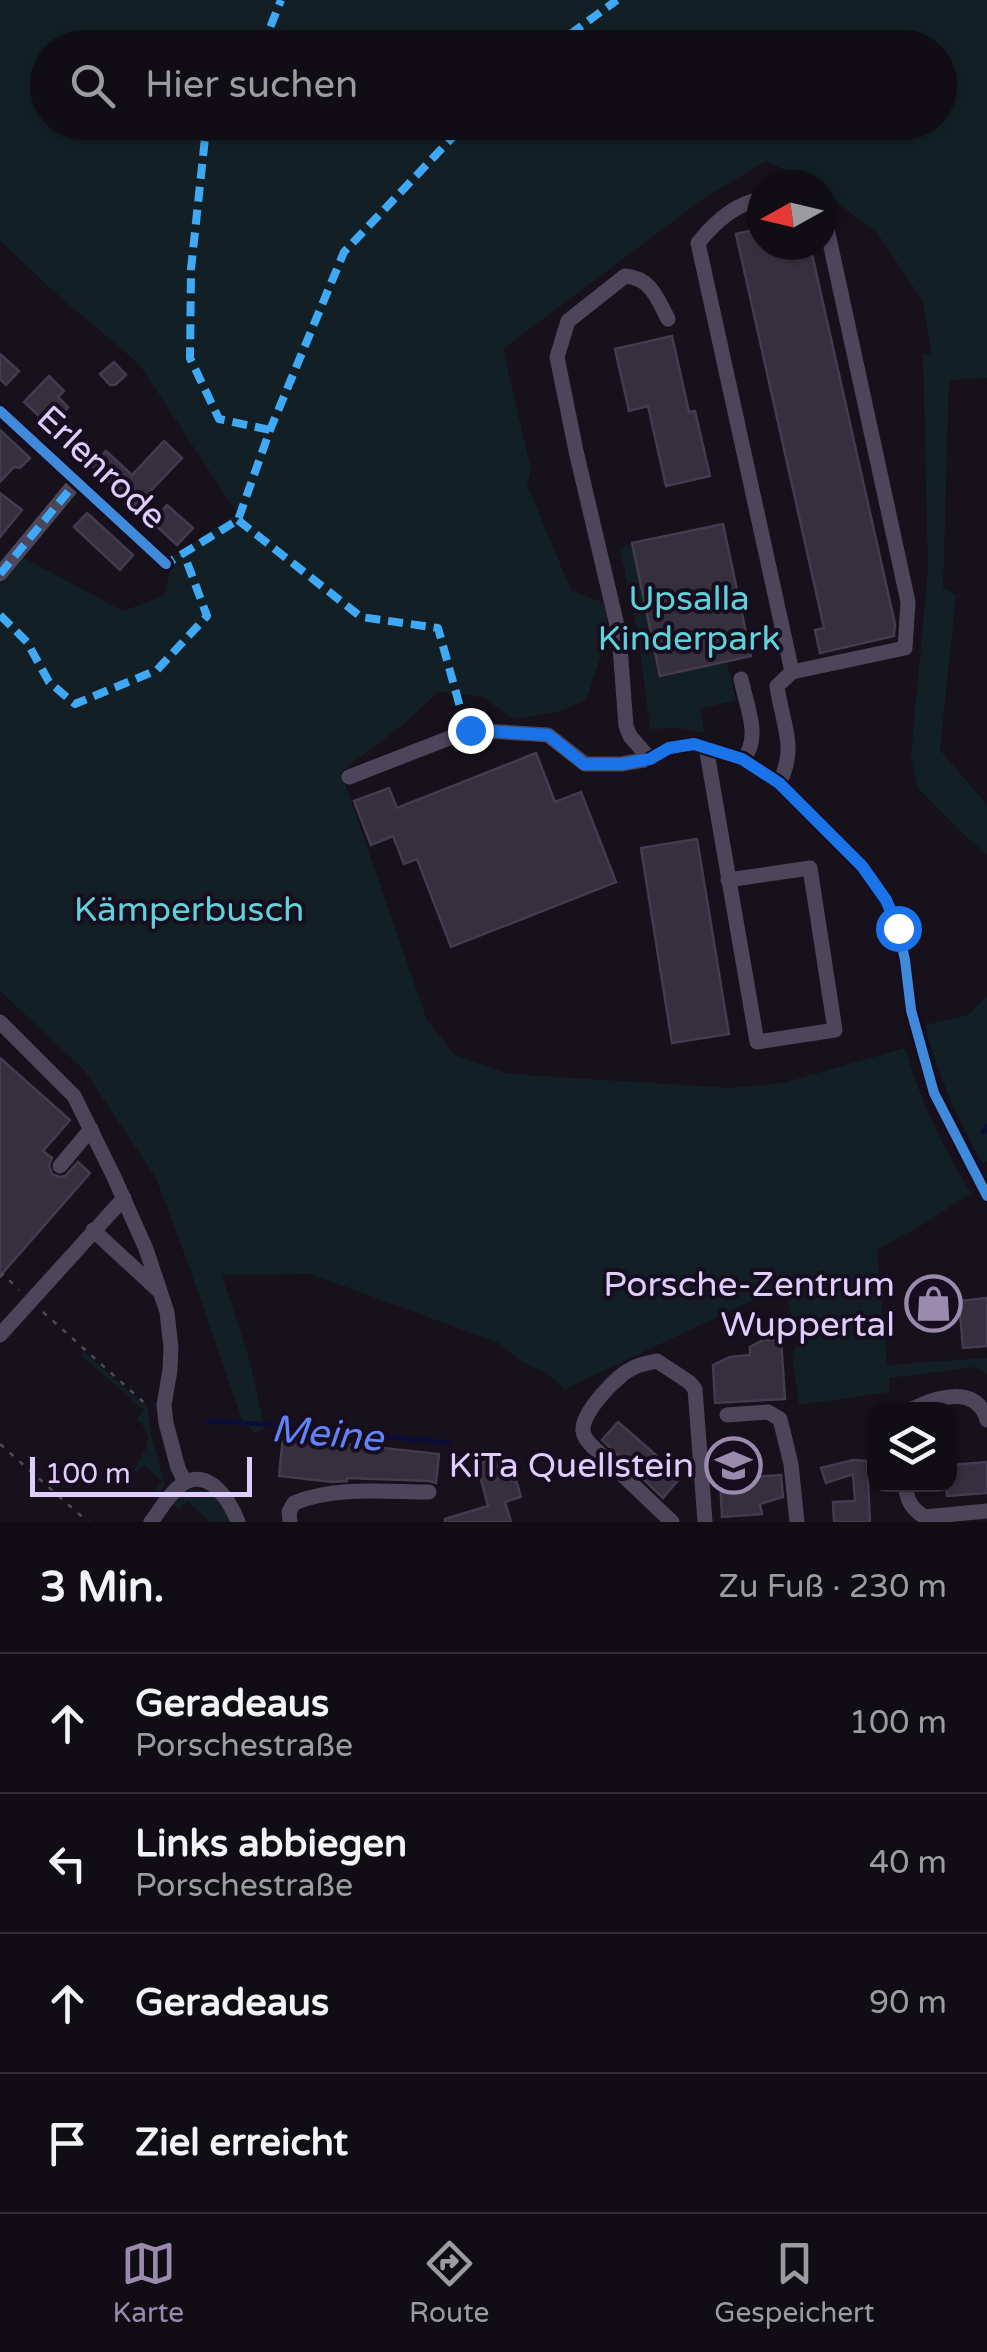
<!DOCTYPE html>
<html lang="de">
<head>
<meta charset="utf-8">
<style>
	body { margin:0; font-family:"Varela Round",sans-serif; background:#1e1b22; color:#f1f3f6 }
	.controls { position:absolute; right:30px; bottom:30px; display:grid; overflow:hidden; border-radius:20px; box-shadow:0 2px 8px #0004 }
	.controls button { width:90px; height:90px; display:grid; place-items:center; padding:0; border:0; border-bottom:2px solid #302d34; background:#100d14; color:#f1f3f6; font:50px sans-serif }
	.compass { position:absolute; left:747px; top:170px; width:90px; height:90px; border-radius:50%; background:#100d14; box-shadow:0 2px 8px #0004; rotate:262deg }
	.scale { position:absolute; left:30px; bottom:25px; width:222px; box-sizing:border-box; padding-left:10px; border:5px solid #e1cdfd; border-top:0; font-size:28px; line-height:35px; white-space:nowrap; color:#e1cdfd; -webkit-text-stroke:8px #160d1f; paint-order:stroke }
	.stop { position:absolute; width:30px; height:30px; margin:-22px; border:8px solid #1a73e8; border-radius:50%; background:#fff }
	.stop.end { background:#1a73e8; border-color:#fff; box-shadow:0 2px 10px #0008 }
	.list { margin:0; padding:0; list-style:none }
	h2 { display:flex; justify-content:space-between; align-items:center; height:130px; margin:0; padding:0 40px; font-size:42px }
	h2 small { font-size:32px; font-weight:400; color:#9c9ca0 }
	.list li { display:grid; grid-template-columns:65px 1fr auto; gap:30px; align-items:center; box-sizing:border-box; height:140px; padding:0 40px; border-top:2px solid #302d34 }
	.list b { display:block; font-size:38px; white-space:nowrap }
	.list p { margin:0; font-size:32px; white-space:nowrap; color:#9c9ca0 }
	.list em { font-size:32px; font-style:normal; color:#9c9ca0 }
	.icon { flex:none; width:55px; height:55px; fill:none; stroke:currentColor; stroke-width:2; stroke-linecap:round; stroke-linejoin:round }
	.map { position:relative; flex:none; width:987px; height:1522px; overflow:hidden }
	.search { position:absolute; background:#100d14; box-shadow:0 2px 8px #0004; left:30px; right:30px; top:30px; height:110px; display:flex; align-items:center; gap:25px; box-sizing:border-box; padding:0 35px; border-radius:55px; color:#9c9ca0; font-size:38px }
	.sheet { height:690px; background:#100d14 }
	nav { display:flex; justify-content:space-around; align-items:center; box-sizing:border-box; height:140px; border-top:2px solid #302d34; background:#100d14; font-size:28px; color:#9c9ca0 }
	nav a { display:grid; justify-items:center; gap:5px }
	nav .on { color:#9a8bae }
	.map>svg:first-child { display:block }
	.green { fill:#122026; fill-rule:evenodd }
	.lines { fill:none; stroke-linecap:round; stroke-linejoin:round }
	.stream { stroke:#0c0e37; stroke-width:5 }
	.building { fill:#362f3d; stroke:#443b4e; stroke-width:2.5 }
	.path { stroke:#494d5c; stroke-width:2.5; stroke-dasharray:5 8; stroke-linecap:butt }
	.minor { stroke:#4d465b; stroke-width:15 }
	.quiet { stroke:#3fa9f5; stroke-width:8; stroke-dasharray:15 8; stroke-linecap:butt }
	.cycleway-casing { stroke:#160d1f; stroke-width:16 }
	.cycleway { stroke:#408adc; stroke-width:10 }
	.route { stroke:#1a73e8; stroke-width:12 }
	.labels { text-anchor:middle; stroke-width:8; stroke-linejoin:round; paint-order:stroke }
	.street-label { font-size:35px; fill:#e1cdfd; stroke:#160d1f }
	.park-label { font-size:35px; fill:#5ed2d8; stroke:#160d1f }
	.poi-label { font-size:35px; fill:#e1cdfd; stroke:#160d1f; text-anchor:end }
	.water-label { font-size:38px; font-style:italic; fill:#6084f7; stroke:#160d1f }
</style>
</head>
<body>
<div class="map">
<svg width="987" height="1522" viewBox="0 0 987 1522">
	<rect width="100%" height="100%" fill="#16111b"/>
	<g class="green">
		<path d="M0,0H987V378L949,380L943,587L956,595L940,750L987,805V855L961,832L918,788L911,756L928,570L923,354L932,353L922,300L878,234L822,191V185C809,184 781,167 766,161L703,199L503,349L531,469L527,485L571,590L604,603L609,632L586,700L560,711L515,720L483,697L438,692L404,724L341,772L427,1020L455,1055L509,1074L731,1088L783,1083L905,1048C920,1100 942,1146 971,1193L922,1225L877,1250L887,1365L987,1358V1374L976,1367L889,1378V1392L799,1405L792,1356L799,1340L783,1286L565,1389L546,1373L522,1362L499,1343L310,1274L222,1275L249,1358L265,1429L254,1433L241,1417L189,1266L156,1178L84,1070L0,991V586L24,558L123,611L164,596L174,556L237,513L139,364L52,290L0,240ZM48,48H940V122H48Z"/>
		<path d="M723,524L751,656L727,662L736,700L700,709L705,733L680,728L650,729L638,632L620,549L632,543Z"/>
		<path d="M987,996V1161L983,1164C957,1119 938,1075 925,1025L968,1015Z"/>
		<path d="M84,1352L148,1408L150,1430L165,1485L160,1493L156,1489L162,1481L144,1465L137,1472L135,1470C142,1448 160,1443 137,1419L144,1410L82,1356Z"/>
		<path d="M192,1489C216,1489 222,1503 230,1522H210L187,1501L179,1509L173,1504L180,1492Z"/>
	</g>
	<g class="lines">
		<g class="stream">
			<path d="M983,1132L987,1126"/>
			<path d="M206,1423L212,1421L275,1425L449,1443"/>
		</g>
	</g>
	<g class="building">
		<path d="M762,228V245H810L895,624L894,636L820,653L815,630L824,628L736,234Z"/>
		<path d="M672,336L689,412L695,411L710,476L666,486L648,406L629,411L615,349Z"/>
		<path d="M0,354L19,371L6,385L0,379Z"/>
		<path d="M114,362L126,375L115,385H110L100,374Z"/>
		<path d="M49,376L64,391L58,397L68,407L64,412L69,417L55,431L24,402Z"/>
		<path d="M0,430L30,458L20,468L14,467L0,482Z"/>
		<path d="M164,441L182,458L136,506L92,466L106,451L132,475Z"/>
		<path d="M0,493L22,510L0,537Z"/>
		<path d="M167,505L193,528L177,545L152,522Z"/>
		<path d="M87,513L133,555L120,570L74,527Z"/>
		<path d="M723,524L751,656L660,676L632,543Z"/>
		<path d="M536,753L555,802L581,792L616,882L451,947L417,859L404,864L393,836L371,845L354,801L389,788L397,808Z"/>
		<path d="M697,839L729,1034L672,1043L641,848Z"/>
		<path d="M0,1058L70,1120L43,1151L52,1158L49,1165L52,1174L59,1177L65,1176L78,1162L90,1173L0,1276Z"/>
		<path d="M987,1298V1346L963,1348L959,1301Z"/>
		<path d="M781,1339L785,1399L715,1403L713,1365L730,1357L750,1355V1347L763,1340Z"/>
		<path d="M618,1422L681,1477L663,1498L602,1440Z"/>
		<path d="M283,1437L439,1454L436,1483L429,1481L347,1478V1481L332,1482L279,1476Z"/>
		<path d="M495,1459L498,1471L512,1467L521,1497L505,1502L511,1522H445V1519L488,1506L477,1464Z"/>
		<path d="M853,1460L867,1461L870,1522H834L833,1502L855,1501L853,1474L826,1483L821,1468Z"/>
		<path d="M987,1462V1493L947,1496L946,1484H950V1465Z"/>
		<path d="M781,1475L783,1497L760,1504L762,1514L722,1517L720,1479Z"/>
	</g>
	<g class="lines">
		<g class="path">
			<path d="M0,1277L3,1274L19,1290"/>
			<path d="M43,1312L149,1407"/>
			<path d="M0,1444L88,1522"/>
		</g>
		<g class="minor">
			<path d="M762,199C735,203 714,223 698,243L792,672"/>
			<path d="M0,411L166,564"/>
			<path d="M0,574L77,481"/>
			<path d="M741,679C746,705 762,738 743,759"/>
			<path d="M706,747L757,1042L835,1030L810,868L728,880"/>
			<path d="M650,759L630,736L626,726L619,634L576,451L557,357L568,321L625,276C651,278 657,298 668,319"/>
			<path d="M349,777L470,730L548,735L585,764H621L650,759L669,749L694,744L743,759L779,783L862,867L886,900L898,928L905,960L911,1010L934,1093L987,1196"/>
			<path d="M779,783C798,747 782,724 777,686L792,672L905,648L908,602L826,224L822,220"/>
			<path d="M0,1022L74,1096L114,1177L146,1249L167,1312L171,1348L170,1370L164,1405L166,1423L178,1468L185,1482"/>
			<path d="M60,1166L91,1129"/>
			<path d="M93,1230L158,1290"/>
			<path d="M0,1335L124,1198"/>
			<path d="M910,1410C935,1397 977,1384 987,1420"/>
			<path d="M727,1415L768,1412L780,1419L791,1464L797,1522"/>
			<path d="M905,1484C907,1500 911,1509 925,1517"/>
			<path d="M151,1522C160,1510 169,1494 181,1485C208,1465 230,1501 238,1522"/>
			<path d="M290,1522L289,1512L294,1503C336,1486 384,1492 429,1492"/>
			<path d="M672,1522L591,1445C587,1441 584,1437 583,1431C581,1413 617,1375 633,1368C640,1364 649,1363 657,1361L689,1382L695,1389L705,1522"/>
			<path d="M926,1522L925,1517L987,1511"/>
		</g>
		<g class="quiet">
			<path d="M262,48L281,0"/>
			<path d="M551,48L617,0"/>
			<path d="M217,122L205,138L191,269L190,358L219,419L270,430"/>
			<path d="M238,520L361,617L438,628L467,732"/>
			<path d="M162,560L166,564L238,520L270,430L344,252L467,122"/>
			<path d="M0,574L77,481"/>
			<path d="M0,615L27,642L49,682L75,704L157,670L207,616L184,554"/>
		</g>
		<defs>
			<g id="cycleway">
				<path d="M0,411L166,564"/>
				<path d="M650,759L669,749L694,744L743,759L779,783L862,867L886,900L898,928L905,960L911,1010L934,1093L987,1196"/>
			</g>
		</defs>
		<use href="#cycleway" class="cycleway-casing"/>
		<use href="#cycleway" class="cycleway"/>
	</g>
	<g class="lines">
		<path class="route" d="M470,730L548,735L584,764H622L650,759L669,748L694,744L742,759L779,783L862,866L886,900L898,928"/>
	</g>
	<defs>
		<symbol id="shop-ring" viewBox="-11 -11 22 22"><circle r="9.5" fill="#160d1f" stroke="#9a8bae" stroke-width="1.5"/><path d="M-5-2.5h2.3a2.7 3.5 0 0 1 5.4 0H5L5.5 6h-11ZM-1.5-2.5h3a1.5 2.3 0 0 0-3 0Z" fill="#9a8bae"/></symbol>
		<symbol id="school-ring" viewBox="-11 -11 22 22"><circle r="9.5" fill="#160d1f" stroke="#9a8bae" stroke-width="1.5"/><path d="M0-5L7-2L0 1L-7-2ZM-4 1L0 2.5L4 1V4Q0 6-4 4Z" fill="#9a8bae"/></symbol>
	</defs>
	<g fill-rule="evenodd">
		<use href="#shop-ring" x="902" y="1272" width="63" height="63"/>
		<use href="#school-ring" x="702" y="1434" width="63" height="63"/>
	</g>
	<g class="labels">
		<g class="street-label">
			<text transform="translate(102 467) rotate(43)" y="12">Erlenrode</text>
		</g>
		<g class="park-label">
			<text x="689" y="610">Upsalla<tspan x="689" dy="40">Kinderpark</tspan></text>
			<text x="189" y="921">Kämperbusch</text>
		</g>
		<g class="poi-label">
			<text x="895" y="1296">Porsche-Zentrum<tspan x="895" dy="40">Wuppertal</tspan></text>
			<text x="694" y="1477">KiTa Quellstein</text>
		</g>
		<g class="water-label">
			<text transform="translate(327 1433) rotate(5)" y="13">Meine</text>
		</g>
	</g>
</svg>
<div class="controls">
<button><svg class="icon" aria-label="layers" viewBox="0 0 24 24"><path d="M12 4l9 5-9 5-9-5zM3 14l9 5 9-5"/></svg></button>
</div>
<svg class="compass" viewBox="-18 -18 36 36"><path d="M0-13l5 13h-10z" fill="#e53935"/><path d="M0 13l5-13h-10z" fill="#9c9ca0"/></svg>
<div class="scale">100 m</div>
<div class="stop" style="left:898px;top:928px"></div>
<div class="stop end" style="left:470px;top:730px"></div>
<div class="search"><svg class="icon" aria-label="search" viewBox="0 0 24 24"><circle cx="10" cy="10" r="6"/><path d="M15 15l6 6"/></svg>Hier suchen</div>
</div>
<section class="sheet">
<h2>3 Min.<small>Zu Fuß · 230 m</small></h2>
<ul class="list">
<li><svg class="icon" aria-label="ahead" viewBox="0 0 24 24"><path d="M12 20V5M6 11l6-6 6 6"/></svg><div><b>Geradeaus</b><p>Porschestraße</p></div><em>100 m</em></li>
<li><svg class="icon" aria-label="left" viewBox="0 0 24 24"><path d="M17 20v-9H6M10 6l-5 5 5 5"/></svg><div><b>Links abbiegen</b><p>Porschestraße</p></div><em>40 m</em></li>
<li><svg class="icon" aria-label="ahead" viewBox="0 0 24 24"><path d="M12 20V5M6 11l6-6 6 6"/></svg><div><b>Geradeaus</b></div><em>90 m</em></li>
<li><svg class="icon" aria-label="arrive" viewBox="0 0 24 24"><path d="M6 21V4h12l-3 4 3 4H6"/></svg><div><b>Ziel erreicht</b></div></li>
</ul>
</section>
<nav>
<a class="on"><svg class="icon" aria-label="map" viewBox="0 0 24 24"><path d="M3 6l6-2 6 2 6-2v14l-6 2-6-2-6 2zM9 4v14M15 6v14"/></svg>Karte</a>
<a><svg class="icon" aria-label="directions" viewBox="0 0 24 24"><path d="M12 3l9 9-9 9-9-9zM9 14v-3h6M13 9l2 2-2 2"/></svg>Route</a>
<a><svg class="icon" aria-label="saved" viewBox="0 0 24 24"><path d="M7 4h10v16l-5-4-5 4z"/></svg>Gespeichert</a>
</nav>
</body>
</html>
